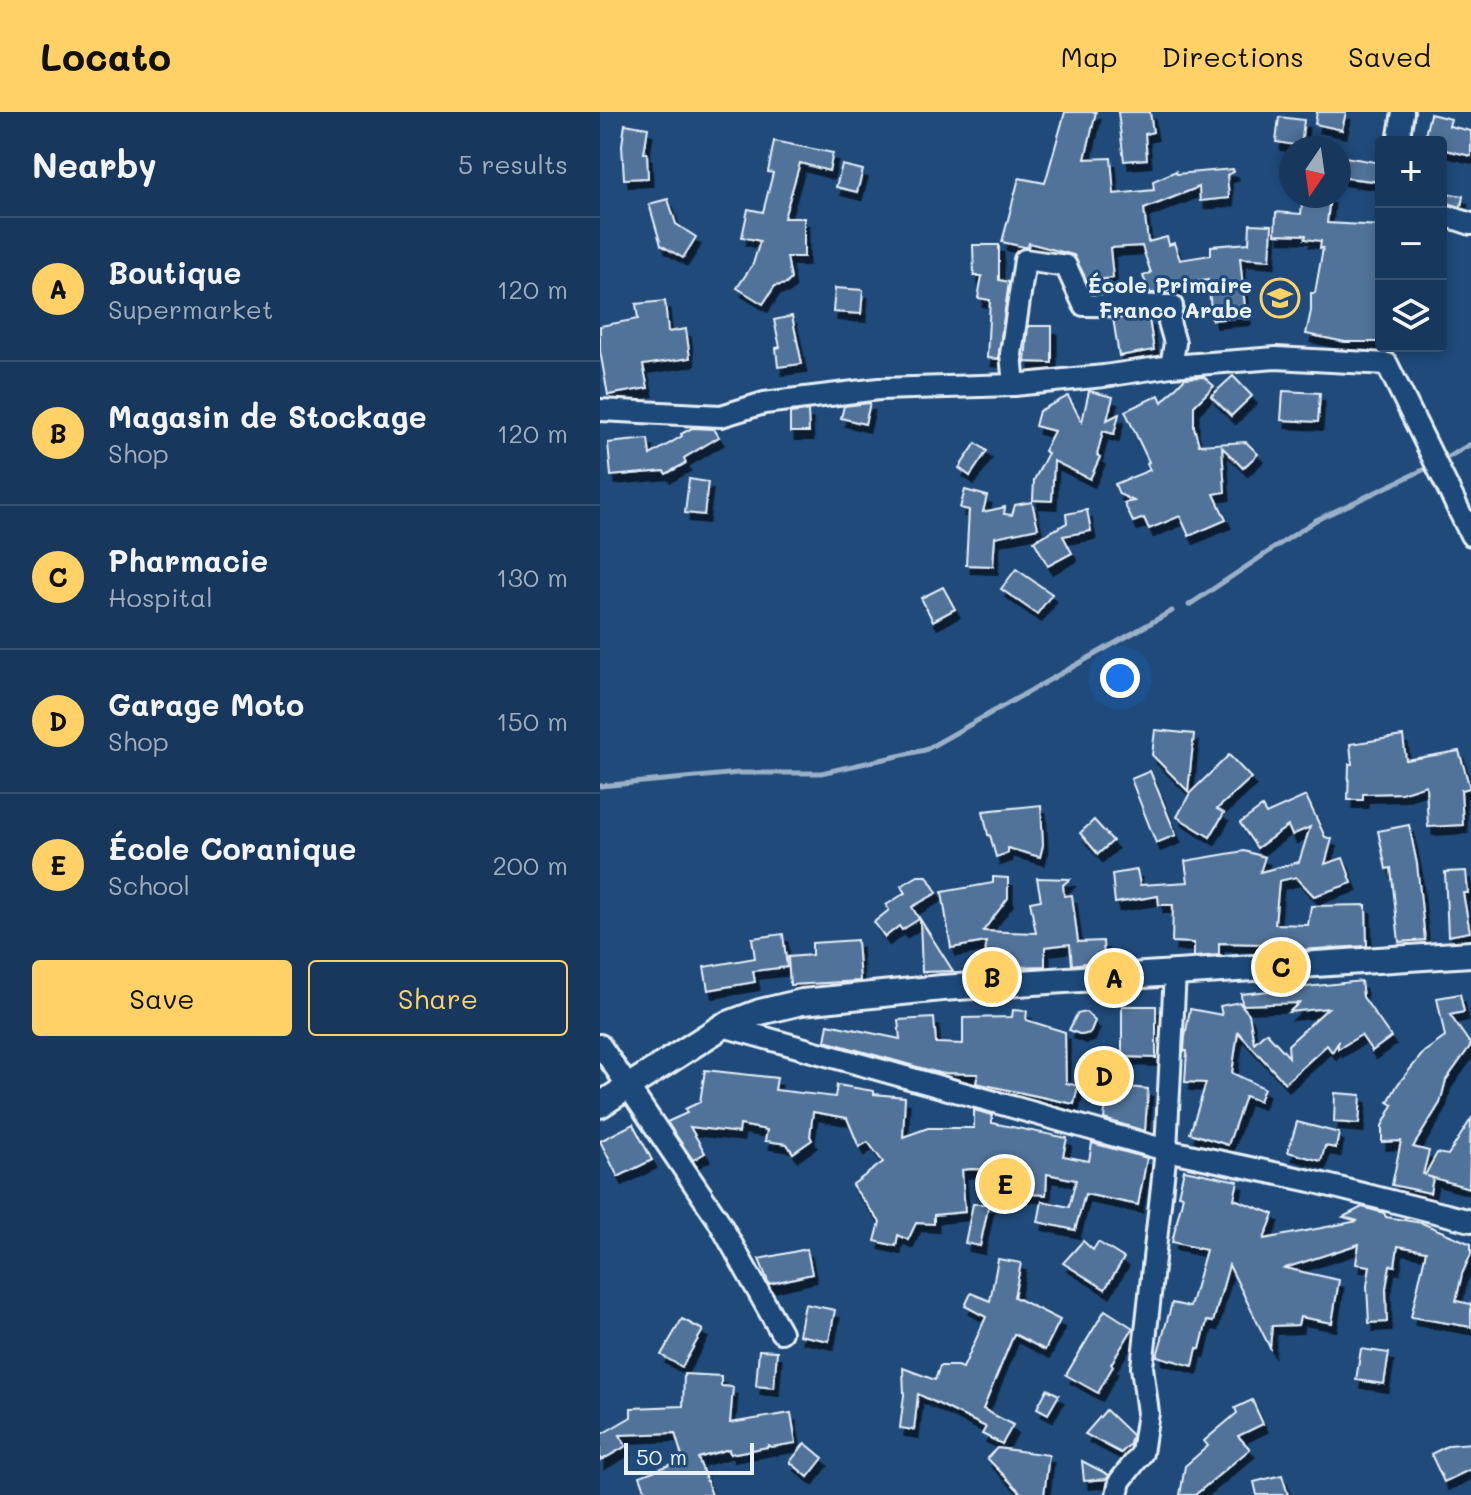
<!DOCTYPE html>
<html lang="en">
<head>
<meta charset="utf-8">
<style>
	body { margin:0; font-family:Mali,sans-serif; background:#244365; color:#f1f3f6 }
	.controls { position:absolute; right:24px; top:24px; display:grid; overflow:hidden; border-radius:8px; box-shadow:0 4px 12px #0003 }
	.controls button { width:72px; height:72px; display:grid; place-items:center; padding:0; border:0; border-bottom:2px solid #365272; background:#17385c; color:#f1f3f6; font:40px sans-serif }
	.compass { position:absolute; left:679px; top:24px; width:72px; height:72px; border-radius:50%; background:#17385c; box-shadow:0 4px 12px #0003; rotate:193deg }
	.scale { position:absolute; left:24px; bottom:20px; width:130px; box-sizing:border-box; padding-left:8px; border:4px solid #e8f1f8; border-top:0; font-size:22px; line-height:28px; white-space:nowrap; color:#e8f1f8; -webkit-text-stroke:6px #1f4a7a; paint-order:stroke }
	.you { position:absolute; left:520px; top:566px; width:28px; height:28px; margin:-20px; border:6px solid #fff; border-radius:50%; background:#1a73e8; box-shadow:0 0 0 12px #1a73e833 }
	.badge { display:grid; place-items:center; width:52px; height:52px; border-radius:50%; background:#ffd166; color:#111; font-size:26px; font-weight:700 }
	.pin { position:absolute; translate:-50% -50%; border:4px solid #fff; box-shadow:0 2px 8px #0006 }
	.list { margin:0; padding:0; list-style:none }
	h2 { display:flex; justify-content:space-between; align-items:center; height:104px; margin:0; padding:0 32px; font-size:34px }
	h2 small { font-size:26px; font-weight:400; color:#9eacbb }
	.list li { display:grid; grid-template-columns:52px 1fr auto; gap:24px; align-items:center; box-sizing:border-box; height:144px; padding:0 32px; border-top:2px solid #365272 }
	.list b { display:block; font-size:30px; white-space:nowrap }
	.list p { margin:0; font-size:26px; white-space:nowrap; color:#9eacbb }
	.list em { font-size:26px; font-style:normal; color:#9eacbb }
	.actions { display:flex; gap:16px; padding:24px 32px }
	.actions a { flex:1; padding:18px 0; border:2px solid #ffd166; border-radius:8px; text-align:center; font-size:28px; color:#ffd166 }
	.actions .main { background:#ffd166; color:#111 }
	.icon { flex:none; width:44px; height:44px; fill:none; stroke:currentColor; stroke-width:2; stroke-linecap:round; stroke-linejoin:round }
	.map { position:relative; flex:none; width:871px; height:1383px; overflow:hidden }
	header { display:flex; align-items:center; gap:48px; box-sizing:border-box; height:112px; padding:0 40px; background:#ffd166; color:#111 }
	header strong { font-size:38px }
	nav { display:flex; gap:44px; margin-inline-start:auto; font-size:28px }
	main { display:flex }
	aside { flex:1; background:#17385c }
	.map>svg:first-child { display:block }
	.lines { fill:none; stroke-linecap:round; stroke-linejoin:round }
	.stream { stroke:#9ab0c7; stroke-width:5 }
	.building { fill:#517399; stroke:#e8f1f8; stroke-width:2; filter:url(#shadow) }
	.minor-casing { stroke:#e8f1f8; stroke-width:26 }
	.major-casing { stroke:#e8f1f8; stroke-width:30 }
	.minor { stroke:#1f4a7a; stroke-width:20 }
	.major { stroke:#1f4a7a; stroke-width:24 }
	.labels { text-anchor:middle; stroke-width:6; stroke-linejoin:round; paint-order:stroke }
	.poi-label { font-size:22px; font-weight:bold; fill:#e8f1f8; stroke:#1f4a7a; text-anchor:end }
</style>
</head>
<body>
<header>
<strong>Locato</strong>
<nav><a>Map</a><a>Directions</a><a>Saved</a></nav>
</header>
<main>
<aside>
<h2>Nearby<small>5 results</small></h2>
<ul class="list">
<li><span class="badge">A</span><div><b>Boutique</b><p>Supermarket</p></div><em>120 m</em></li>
<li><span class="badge">B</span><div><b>Magasin de Stockage</b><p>Shop</p></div><em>120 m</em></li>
<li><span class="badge">C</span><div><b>Pharmacie</b><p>Hospital</p></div><em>130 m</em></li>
<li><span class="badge">D</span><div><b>Garage Moto</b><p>Shop</p></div><em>150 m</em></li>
<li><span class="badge">E</span><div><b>École Coranique</b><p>School</p></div><em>200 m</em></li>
</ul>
<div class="actions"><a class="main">Save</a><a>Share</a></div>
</aside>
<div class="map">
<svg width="871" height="1383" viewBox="0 0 871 1383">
	<defs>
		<filter id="shadow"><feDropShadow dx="4.5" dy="8" stdDeviation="0" flood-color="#0009"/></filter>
	</defs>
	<rect width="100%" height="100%" fill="#1f4a7a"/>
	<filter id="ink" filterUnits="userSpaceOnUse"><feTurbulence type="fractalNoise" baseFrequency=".0125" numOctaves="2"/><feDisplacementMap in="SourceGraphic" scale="16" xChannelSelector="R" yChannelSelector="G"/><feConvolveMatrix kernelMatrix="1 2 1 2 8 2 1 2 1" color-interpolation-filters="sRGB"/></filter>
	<g filter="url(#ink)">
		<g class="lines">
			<g class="stream">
				<path d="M848,345L871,332"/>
				<path d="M589,493L716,408L823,358"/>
				<path d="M0,674L139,661H221L325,638L572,499"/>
			</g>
		</g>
		<g class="building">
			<path d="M465,0H496L485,47L511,46L514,82L554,78L553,69L576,59L577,62L633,57L634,60L627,63L629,86L600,89L599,75L544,97L548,130L567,125L569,133L574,131L580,148L611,143V134L649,131L650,112L672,113L670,148L640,146L646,205L612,208L608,168L584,172L563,181H550L543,164L551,161L542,134L510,136L513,166L487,169L474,143L429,131L428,135H424L402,130L419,66L445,71Z"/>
			<path d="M518,0H550L553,20L545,22L547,47L524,49Z"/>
			<path d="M717,0H746L742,18L715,12Z"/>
			<path d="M830,2L851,7L849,14L871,19V44L841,37V30L824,28Z"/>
			<path d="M679,5L704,8L701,34L676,30Z"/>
			<path d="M25,12L48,16L44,41H47L48,66L24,67L22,33Z"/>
			<path d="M174,29L233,41L229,59L200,51L184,106H204V145H187L191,167L186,172L175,174L163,192L137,176L153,152L160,129L142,125L148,97L163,100L173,61L168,60Z"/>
			<path d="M739,44L781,51V70L739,65Z"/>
			<path d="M242,53L263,58L257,80L236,75Z"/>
			<path d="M846,81L863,84L861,95L844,90Z"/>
			<path d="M703,84H730L727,111L781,114V230H745L706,222L711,199V181H715L723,136H720L721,129L705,127L706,123L675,122L676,100L701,102Z"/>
			<path d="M68,87L76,112L96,125L83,146L61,133L49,92Z"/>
			<path d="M373,133H399V168L409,170L398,247L387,246L390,188L378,186L382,164H374Z"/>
			<path d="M235,176L263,178L261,202L233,200Z"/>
			<path d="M65,189L68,220L86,217L90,246L43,253L48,276L8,283L0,239V214L38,207L36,192Z"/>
			<path d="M192,204L202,252L178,255L176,236L180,235L174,208Z"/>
			<path d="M513,206L549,207L554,238L519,244Z"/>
			<path d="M428,214H452V251L425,250Z"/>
			<path d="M633,264L652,284L631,304L611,284Z"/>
			<path d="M604,265L614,274L594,294V315L599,333L646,330L658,342L643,356L622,335L625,380L614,382L626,408L589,424L580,404L549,417L544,406L533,410L524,391L534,389L519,382L515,372L550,358L547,352L549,350L525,299L559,283L562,290L585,266Z"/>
			<path d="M489,279L513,285L507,308L519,302L514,322L503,319L497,343L500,345L490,367L454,349L452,389L433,388L434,368L448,341L444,339L454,319L435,314L439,299L468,284L482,310Z"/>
			<path d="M683,279L720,281L718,310L681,308Z"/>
			<path d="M270,291L265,312L241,306L244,294Z"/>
			<path d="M208,299L209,320H190V301Z"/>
			<path d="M92,316L114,317L119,325L84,346L86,351L66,362L64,359L11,364L8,331L48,327L50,343L82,324L81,322Z"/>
			<path d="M376,331L387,339L370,364L359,356Z"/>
			<path d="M89,367L108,370L104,403L85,401Z"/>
			<path d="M365,378L387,384L383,400L405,395L404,402L412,403L415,393L432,390L438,416L395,425L393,454L366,453L369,398L360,396Z"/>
			<path d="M487,398L491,419L463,424L472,441L448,454L434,429L467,411L466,402Z"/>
			<path d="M416,457L452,482L437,502L401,477Z"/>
			<path d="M343,475L355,497L333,509L321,486Z"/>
			<path d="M555,618L594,622L588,679L552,643Z"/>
			<path d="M803,624L806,648L859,639L870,676L861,678L863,713L828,715L826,673L801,681L763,682V688H748L749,652H752L750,632Z"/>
			<path d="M629,643L651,666L617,697L624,701L610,725L577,705L590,681Z"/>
			<path d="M550,659L576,723L556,731L531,667Z"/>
			<path d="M706,684L725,725L732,727L725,752L743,746L752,771L714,784L696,765L679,769L675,812L708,813L711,794L766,793L767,834L663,840L662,832L619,831V843L594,845V831L572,830L573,793H559L558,784L515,791L512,762L537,758L540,773L588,770L585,749L644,739L665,745L660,760L699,750L710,715L692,723L688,714L657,736L640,711L662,695L666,702Z"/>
			<path d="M441,693L443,733L440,745L408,736V741L396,745L390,723H388L383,699Z"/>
			<path d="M494,708L513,729L498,742L480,721Z"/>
			<path d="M809,713L817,752L825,828L799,830L791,756L786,757L778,719Z"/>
			<path d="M866,759L868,781H863L870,820L848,824L845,760Z"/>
			<path d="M318,764H327L337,781L312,795L319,807L302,818L299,814L285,825L274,810L289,798L286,793L305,781L301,774Z"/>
			<path d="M393,765L408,766V786L383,819L436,821L430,790L441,788L437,766L470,767L463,773L464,784L472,783L478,830L503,829L504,848L472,853L470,832L445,835V854L385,856L386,830L351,836L342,780L393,771Z"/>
			<path d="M320,807L353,859L322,860Z"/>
			<path d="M183,822L187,855L153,859L155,870L108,878L104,855L155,846L152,826Z"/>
			<path d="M257,828L260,869L190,873L188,845L212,843V831Z"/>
			<path d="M761,869L763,885L791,925L772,939L761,923L738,937V931L732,940L727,933L685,971L638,920L632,961L664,976L659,989L645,984L628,1033L590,1021L606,971L585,970L587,939H584L585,925L590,897L622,903L620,894L639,890L649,902L654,931L666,920L689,945L688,933L728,896L689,900L699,891L642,893L641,882Z"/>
			<path d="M860,882L864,900L850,903L871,933L846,968L840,991L813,1035L829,1039L823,1062L825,1063L837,1041L848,1043L871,1007L869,1076L827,1064L833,1066L830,1081L792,1073L801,1029L782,1030V1014L793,993L788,990L798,972L824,940L845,925L837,886Z"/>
			<path d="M522,894H556V946L522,945Z"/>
			<path d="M413,898L427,899L426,908L465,920L466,971L478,974L474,992L376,971L378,962L339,961L225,929L228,912L300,927L298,908L334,906L336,931L363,932V906L412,905Z"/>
			<path d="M486,900L495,909L490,921L482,923L469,918L477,902Z"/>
			<path d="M105,958L177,966L175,978L235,985L237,973L274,979V982L305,985L303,1025L328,1016H374V998L392,1003V1011L467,1026L463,1044L489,1049L492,1031L547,1046L538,1093L485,1082L475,1118L438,1110L442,1089L469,1095L476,1068L447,1062L446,1083L412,1081L414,1058L371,1057L362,1058L365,1100L334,1103V1112L316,1111L308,1128L298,1123L296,1134L275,1129L280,1110L252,1073L283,1050L268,1030L259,1035L247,1006L213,1000L210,1024L212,1028L193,1041L187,1032L165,1029L167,1018L140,1013L139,1021L90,1015L105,1041L93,1048L67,1010L87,1001L85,997L100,990Z"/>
			<path d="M517,974L548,977L545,1019L504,1007L507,980L516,981Z"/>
			<path d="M735,981L761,983L759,1012L734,1010Z"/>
			<path d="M697,1010L739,1021L736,1036L725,1034L721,1049L688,1040Z"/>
			<path d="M33,1012L52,1048L18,1065L0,1029Z"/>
			<path d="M584,1058L638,1069L634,1087L674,1102L664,1127L758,1109L743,1105L762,1095L784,1101L786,1105L822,1111L871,1132V1142L862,1162L856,1189L871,1192V1215L811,1205L826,1139L798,1134L795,1154L790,1153L786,1176L787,1210L769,1211L767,1174L770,1154L756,1152L759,1132L685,1156L739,1168L732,1211L700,1205L698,1213L672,1214L670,1236L629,1153L613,1210L607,1209L600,1237L597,1236L593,1254L557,1244L572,1191L590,1195L606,1138L572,1130L583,1084L578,1083Z"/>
			<path d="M373,1092H389L380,1134L365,1131Z"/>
			<path d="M483,1129L493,1138L498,1130L524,1146L505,1177L463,1151Z"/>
			<path d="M207,1137L212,1162L169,1172L159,1147Z"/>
			<path d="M398,1147L421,1151L414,1185L460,1208L445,1238L414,1222L383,1297L413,1313L402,1332L382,1322L386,1315L318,1282L314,1318L300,1316L304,1283L303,1256L335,1268L340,1254H357L363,1256L386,1205L365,1194L371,1181L390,1189Z"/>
			<path d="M205,1192L235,1198L229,1229L199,1223Z"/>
			<path d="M505,1198L533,1216L511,1252L513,1254L498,1281L466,1263Z"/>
			<path d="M82,1207L103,1218L82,1255L61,1243Z"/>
			<path d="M761,1237L789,1241L784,1272L756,1268Z"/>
			<path d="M159,1238L177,1239L174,1276L156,1274Z"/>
			<path d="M84,1262L121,1264V1274L133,1275L130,1311L191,1301L196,1331L171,1335L168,1333V1335L130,1342L129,1337L98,1346L112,1383H47L40,1364L83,1348L75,1321L20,1323L26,1334L0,1349V1323L31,1305V1296L83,1294Z"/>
			<path d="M447,1277L459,1283L448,1302L437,1296Z"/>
			<path d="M652,1288L663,1312L638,1324L650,1337L595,1383H580L585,1354L608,1334L604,1329L637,1301L635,1296Z"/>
			<path d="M506,1298L532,1323L530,1332L521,1341L485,1322Z"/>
			<path d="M205,1331L223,1346L208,1365L190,1350Z"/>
			<path d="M871,1331V1357L844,1370L831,1342L849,1333Z"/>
			<path d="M397,1336L449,1343L444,1383H423L387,1346Z"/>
			<path d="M482,1349L509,1363L507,1367L484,1369Z"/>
			<path d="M682,1363L688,1383H657L654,1370Z"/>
		</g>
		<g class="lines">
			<defs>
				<g id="minor">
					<path d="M798,30L803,0"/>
					<path d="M841,102L871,112"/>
					<path d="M414,273L411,242L425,148L466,154L484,193L572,194L569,210L575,231L571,254"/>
					<path d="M0,298L121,304L164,291L279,277L414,273L504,264L571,254L676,246L787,252L871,423"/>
					<path d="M123,914L566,1038L711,1069L871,1109"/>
					<path d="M0,933L117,1106L181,1220"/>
					<path d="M517,1383L520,1369L542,1341L548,1301L542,1255L566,1038L575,860"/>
				</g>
				<path id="major" d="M0,993L123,914L160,900L202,890L342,876L871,842"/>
			</defs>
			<use href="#minor" class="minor-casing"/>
			<use href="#major" class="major-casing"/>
			<use href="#minor" class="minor"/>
			<use href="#major" class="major"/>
		</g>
	</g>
	<defs>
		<symbol id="school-ring" viewBox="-11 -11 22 22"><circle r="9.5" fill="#1f4a7a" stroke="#ffd166" stroke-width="1.5"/><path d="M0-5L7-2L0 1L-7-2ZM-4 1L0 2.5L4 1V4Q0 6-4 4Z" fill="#ffd166"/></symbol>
	</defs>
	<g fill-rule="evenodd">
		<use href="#school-ring" x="658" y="164" width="44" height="44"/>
	</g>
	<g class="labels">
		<g class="poi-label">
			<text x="652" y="181">École Primaire<tspan x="652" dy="25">Franco Arabe</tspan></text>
		</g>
	</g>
</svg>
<div class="controls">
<button>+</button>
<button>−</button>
<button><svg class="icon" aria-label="layers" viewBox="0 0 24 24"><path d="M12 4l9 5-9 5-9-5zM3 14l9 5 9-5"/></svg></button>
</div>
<svg class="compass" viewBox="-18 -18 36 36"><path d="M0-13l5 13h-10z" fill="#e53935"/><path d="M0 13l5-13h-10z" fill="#9eacbb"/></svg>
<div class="scale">50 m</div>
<div class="you"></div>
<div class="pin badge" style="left:514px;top:866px">A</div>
<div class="pin badge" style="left:392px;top:865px">B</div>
<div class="pin badge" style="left:681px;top:855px">C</div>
<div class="pin badge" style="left:504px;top:964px">D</div>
<div class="pin badge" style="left:405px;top:1072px">E</div>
</div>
</main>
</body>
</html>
